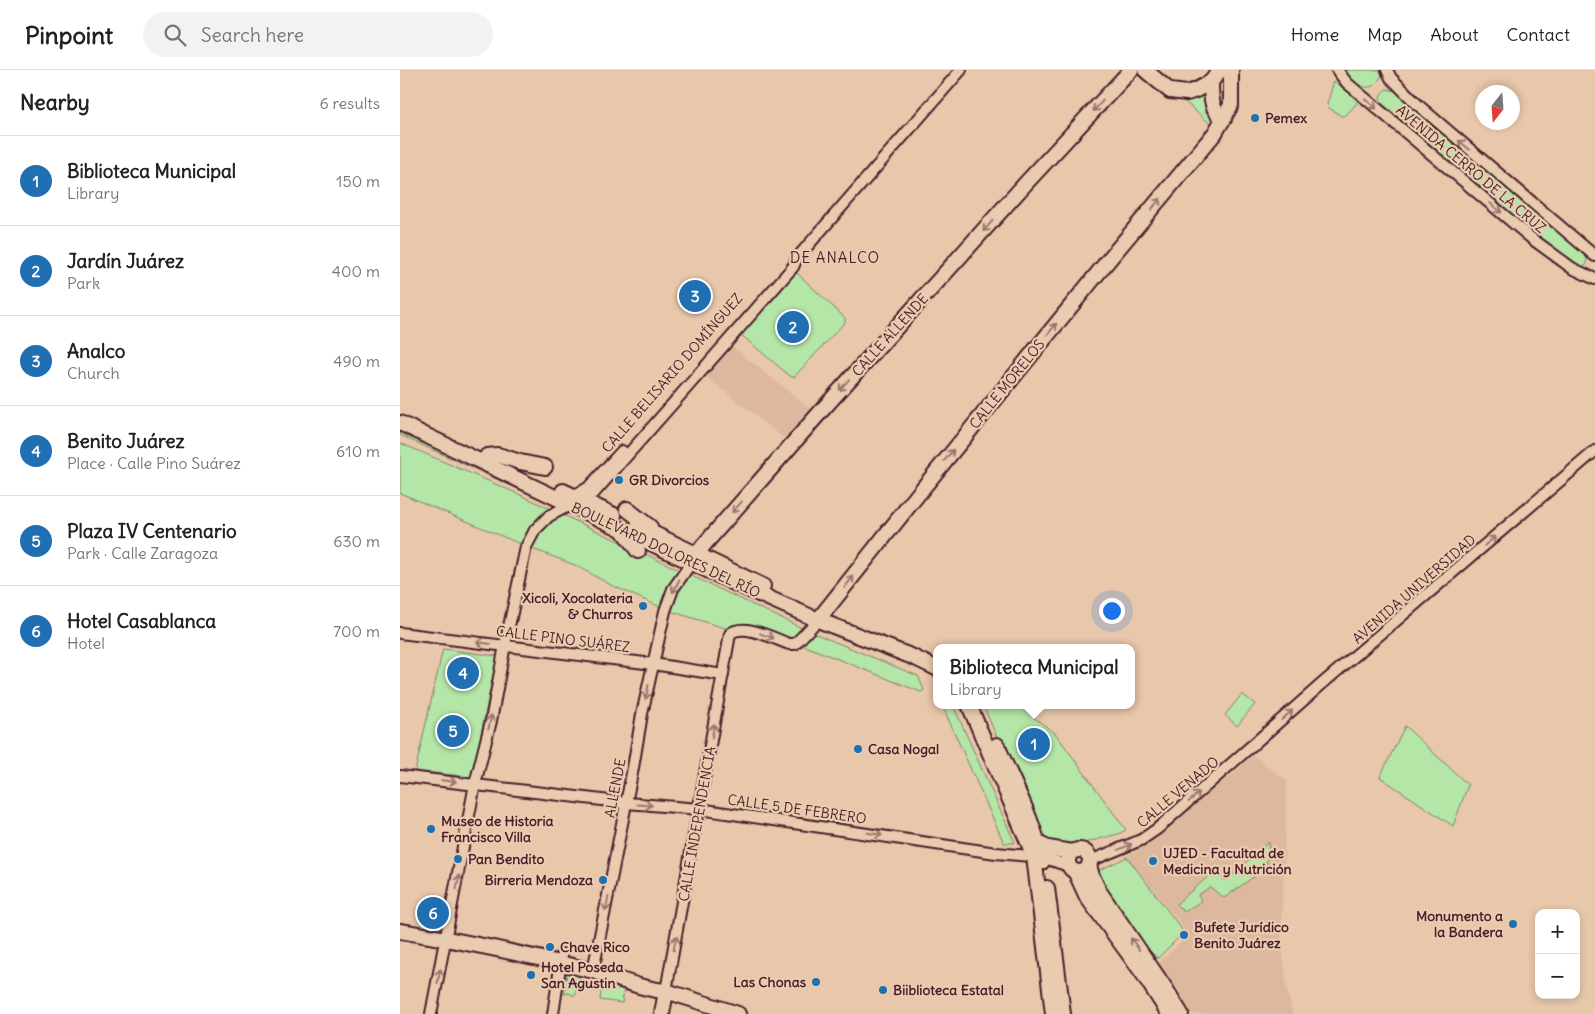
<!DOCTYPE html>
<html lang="en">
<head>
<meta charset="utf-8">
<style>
	body { margin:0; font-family:Delius,sans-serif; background:#f2f2f2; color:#222 }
	.controls { position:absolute; right:15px; bottom:15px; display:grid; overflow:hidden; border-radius:10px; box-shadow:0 2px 8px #0003 }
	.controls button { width:45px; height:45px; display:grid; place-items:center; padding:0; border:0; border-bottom:1px solid #e0e0e0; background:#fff; color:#222; font:25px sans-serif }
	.compass { position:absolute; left:1075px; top:15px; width:45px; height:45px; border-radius:50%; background:#fff; box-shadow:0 2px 8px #0003; rotate:197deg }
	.you { position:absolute; left:711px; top:540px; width:18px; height:18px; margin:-12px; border:4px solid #fff; border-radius:50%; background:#1a73e8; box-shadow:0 0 0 8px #1a73e833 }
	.badge { display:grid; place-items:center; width:32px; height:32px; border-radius:50%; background:#1f6fb2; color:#fff; font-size:16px; font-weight:700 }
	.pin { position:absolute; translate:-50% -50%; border:2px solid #fff; box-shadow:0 1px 5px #0006 }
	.popup { position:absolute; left:533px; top:574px; width:202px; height:65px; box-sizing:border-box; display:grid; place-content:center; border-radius:10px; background:#fff; filter:drop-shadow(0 1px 4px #0005); font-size:16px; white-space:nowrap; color:#767676 }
	.popup b { font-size:19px; color:#222 }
	.popup::after { content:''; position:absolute; left:50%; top:100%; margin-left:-10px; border:10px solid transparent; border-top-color:#fff }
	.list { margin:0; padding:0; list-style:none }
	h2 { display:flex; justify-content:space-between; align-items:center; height:65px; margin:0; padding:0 20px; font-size:21px }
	h2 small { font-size:16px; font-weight:400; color:#767676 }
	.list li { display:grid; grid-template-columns:32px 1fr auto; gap:15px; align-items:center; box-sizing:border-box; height:90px; padding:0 20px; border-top:1px solid #e0e0e0 }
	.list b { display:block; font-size:19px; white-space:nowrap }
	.list p { margin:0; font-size:16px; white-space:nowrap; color:#767676 }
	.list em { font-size:16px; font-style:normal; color:#767676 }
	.icon { flex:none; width:28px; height:28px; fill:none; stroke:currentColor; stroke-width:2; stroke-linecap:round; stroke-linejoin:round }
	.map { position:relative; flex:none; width:1195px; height:944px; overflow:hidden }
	header { display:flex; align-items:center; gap:30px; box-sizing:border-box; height:70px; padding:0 25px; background:#fff; border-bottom:1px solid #e0e0e0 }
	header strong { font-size:24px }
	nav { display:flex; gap:28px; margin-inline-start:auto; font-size:18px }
	.search { width:350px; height:45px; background:#f2f2f2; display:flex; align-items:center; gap:12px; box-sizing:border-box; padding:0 18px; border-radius:28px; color:#767676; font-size:19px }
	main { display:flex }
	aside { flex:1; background:#fff }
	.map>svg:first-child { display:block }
	.built { fill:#ddb89e }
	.green { fill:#b3e6a7; stroke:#7e8269 }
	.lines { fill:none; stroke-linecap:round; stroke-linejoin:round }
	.minor-casing { stroke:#4a1f2b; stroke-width:14 }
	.major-casing { stroke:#4a1f2b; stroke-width:18 }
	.minor { stroke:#e9ccb0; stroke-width:10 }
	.major { stroke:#e9ccb0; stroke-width:14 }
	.oneway { stroke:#9a766e }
	.poi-dot { fill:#1f6fb2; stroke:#e9ccb0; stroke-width:2 }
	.labels { text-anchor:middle; stroke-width:4.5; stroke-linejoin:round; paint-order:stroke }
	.poi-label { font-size:14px; font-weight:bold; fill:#4a1f2b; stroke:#e9ccb0; text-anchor:start }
	.street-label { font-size:14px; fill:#4a1f2b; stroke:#e9ccb0 }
	.neighbourhood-label { font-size:15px; letter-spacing:1px; fill:#4a1f2b; stroke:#e9ccb0 }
</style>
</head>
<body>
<header>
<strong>Pinpoint</strong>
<div class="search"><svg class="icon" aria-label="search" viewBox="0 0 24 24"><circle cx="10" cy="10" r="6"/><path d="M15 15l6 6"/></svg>Search here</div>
<nav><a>Home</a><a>Map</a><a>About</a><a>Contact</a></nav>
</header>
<main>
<aside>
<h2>Nearby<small>6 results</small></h2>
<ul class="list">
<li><span class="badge">1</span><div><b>Biblioteca Municipal</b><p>Library</p></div><em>150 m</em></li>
<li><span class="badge">2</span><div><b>Jardín Juárez</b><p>Park</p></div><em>400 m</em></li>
<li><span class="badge">3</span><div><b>Analco</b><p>Church</p></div><em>490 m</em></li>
<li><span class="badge">4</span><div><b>Benito Juárez</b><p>Place · Calle Pino Suárez</p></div><em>610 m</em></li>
<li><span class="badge">5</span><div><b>Plaza IV Centenario</b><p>Park · Calle Zaragoza</p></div><em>630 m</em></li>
<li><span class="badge">6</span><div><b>Hotel Casablanca</b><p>Hotel</p></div><em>700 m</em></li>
</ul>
</aside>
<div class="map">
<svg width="1195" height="944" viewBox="0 0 1195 944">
	<rect width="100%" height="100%" fill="#e8c7ab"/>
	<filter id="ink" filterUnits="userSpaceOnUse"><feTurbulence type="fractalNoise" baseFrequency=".02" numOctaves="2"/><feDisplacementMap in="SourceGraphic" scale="10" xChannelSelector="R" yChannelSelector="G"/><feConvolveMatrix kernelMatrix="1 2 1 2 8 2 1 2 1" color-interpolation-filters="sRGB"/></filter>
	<g filter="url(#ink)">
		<g class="built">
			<path d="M332,276L415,343L389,372L304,305Z"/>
			<path d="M853,686L887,711L881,869L888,926L893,944H790L759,893L789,864L727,787L735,781L750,773Z"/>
		</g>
		<g class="green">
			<path d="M942,0H983C982,7 980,9 975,14C964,24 950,9 942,0Z"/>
			<path d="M934,11L957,29V33L946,45L941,46L928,37L927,34Z"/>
			<path d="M987,19L995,21L1186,183L1187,194L1183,197L1172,194L983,34C978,28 980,23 987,19Z"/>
			<path d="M805,23V41L817,54L814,57L785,32L784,29Z"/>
			<path d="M394,203L398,204L445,248V252L394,307L390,306L340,264Z"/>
			<path d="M0,357L221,466L0,365Z"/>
			<path d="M0,373L123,426L406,560L518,606L524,620L521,622L395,572L351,557L340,555L328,559L267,540L211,515L175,495L130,478L0,423Z"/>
			<path d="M43,579L97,586L72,707L15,701Z"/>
			<path d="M842,624L855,634L837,656L825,645Z"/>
			<path d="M542,635H553L615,773H604Z"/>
			<path d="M583,635H617L655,663L726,760L718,764L665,778L644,776Z"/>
			<path d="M1005,656L1068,715L1053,756L980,707Z"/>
			<path d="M869,772L866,798L824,828L810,817L798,825L801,831L784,842L776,834L816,800L825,811Z"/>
			<path d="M727,787L784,862L758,888L715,852L685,807Z"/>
			<path d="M167,903L179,906L175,926L169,923L164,924Z"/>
			<path d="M202,913L224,919L222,933L200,930Z"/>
		</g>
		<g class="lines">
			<defs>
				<g id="minor">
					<path d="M937,0L947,13L1131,168L1172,198L1195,209"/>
					<path d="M987,0L991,8L1018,35L1195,186"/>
					<path d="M177,424L188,418L222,381"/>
					<path d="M0,563L253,594L323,605"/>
					<path d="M0,706L227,733L299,739L596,783L642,787L669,796"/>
					<path d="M690,791L741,770L757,759L923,613L1195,381"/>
					<path d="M193,901L233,698L242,644L265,541L273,519L291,493"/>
					<path d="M266,921L330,564C343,552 375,569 389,574H395L418,550"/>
					<path d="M31,944L75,714L91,651L105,575L126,477L135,460L149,446L195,422L393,197L397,188L561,0"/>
					<path d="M153,944L162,884"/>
				</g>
				<g id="major">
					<path d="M745,0L770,21L787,23L796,20L811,12L820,0"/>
					<path d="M811,12C811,27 811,41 824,49"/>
					<path d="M0,353L332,512L418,550L513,587L536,598"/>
					<path d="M87,386L98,385L120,392L145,397"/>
					<path d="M163,421L214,445"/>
					<path d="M227,439L250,457"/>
					<path d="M238,456L363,516"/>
					<path d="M224,462L238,481"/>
					<path d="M291,493L303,476L423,339L626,113L731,0"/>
					<path d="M418,550L523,418L711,187L815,63L831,35V0"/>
					<path d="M569,635L634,786L653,944"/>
					<path d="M597,675C612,711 636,754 642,792"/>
					<path d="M639,774L648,778L672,782"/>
					<circle cx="679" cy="791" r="11"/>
					<path d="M689,795L692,806L699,821L765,918L781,944"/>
					<path d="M675,801L687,827L742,902L769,944"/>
					<path d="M647,818L663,944"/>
					<path d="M0,861C62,871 124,884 185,899C212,905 238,919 266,921L338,944"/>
					<path d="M262,944L266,921"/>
				</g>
			</defs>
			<use href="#minor" class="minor-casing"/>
			<use href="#major" class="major-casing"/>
			<use href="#minor" class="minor"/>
			<use href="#major" class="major"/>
		</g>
		<defs><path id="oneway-shaft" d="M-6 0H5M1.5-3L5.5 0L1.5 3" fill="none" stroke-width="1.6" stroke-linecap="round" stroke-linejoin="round" transform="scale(1.25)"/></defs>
		<g class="oneway">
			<use href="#oneway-shaft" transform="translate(971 34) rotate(40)"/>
			<use href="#oneway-shaft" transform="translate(698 36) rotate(132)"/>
			<use href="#oneway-shaft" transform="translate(1064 75) rotate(-140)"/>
			<use href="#oneway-shaft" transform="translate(756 134) rotate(-50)"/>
			<use href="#oneway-shaft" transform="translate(1096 138) rotate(40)"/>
			<use href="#oneway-shaft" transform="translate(588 156) rotate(132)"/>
			<use href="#oneway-shaft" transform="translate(652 259) rotate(-51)"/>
			<use href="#oneway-shaft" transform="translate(444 315) rotate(132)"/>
			<use href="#oneway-shaft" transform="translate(549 385) rotate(-51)"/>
			<use href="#oneway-shaft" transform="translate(337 437) rotate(131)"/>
			<use href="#oneway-shaft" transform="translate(1090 471) rotate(-40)"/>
			<use href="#oneway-shaft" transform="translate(449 512) rotate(-52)"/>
			<use href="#oneway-shaft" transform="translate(276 516) rotate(118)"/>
			<use href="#oneway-shaft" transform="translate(367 566) rotate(20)"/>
			<use href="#oneway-shaft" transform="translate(84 573) rotate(-173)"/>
			<use href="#oneway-shaft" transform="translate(247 622) rotate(102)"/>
			<use href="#oneway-shaft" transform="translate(887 645) rotate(-41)"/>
			<use href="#oneway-shaft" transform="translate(90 652) rotate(-78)"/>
			<use href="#oneway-shaft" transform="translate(313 661) rotate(-80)"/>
			<use href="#oneway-shaft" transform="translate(49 711) rotate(6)"/>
			<use href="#oneway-shaft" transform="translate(794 727) rotate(-41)"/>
			<use href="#oneway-shaft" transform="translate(245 735) rotate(4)"/>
			<use href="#oneway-shaft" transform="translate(475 764) rotate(9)"/>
			<use href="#oneway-shaft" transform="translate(725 777) rotate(-23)"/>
			<use href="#oneway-shaft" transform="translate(58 812) rotate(-78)"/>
			<use href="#oneway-shaft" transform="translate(207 834) rotate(101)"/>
			<use href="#oneway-shaft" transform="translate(275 873) rotate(-79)"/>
			<use href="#oneway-shaft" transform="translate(735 874) rotate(-125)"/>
			<use href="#oneway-shaft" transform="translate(39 906) rotate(-78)"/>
		</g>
	</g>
	<g class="poi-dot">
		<circle cx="855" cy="48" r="5"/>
		<circle cx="219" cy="410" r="5"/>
		<circle cx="243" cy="536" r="5"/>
		<circle cx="458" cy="679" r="5"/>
		<circle cx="31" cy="759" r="5"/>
		<circle cx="58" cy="789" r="5"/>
		<circle cx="753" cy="791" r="5"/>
		<circle cx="203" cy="810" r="5"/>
		<circle cx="1113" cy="854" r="5"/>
		<circle cx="784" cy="865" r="5"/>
		<circle cx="150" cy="877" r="5"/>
		<circle cx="131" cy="905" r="5"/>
		<circle cx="416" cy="912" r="5"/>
		<circle cx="483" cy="920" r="5"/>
	</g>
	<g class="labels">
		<g class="poi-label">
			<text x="865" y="53">Pemex</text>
			<text x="229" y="415">GR Divorcios</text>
			<text x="233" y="533" text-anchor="end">Xicoli, Xocolateria<tspan x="233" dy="16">&amp; Churros</tspan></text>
			<text x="468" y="684">Casa Nogal</text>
			<text x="41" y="756">Museo de Historia<tspan x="41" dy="16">Francisco Villa</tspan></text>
			<text x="763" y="788">UJED - Facultad de<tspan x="763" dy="16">Medicina y Nutrición</tspan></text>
			<text x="68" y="794">Pan Bendito</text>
			<text x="193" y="815" text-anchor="end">Birreria Mendoza</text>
			<text x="1103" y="851" text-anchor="end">Monumento a<tspan x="1103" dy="16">la Bandera</tspan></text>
			<text x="794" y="862">Bufete Jurídico<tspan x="794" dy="16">Benito Juárez</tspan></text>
			<text x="160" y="882">Chave Rico</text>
			<text x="141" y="902">Hotel Poseda<tspan x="141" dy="16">San Agustin</tspan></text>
			<text x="406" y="917" text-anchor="end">Las Chonas</text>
			<text x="493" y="925">Biiblioteca Estatal</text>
		</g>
		<g class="street-label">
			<text transform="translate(1071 99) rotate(40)" y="5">AVENIDA CERRO DE LA CRUZ</text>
			<text transform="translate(490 265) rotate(-48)" y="5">CALLE ALLENDE</text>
			<text transform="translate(272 303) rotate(-49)" y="5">CALLE BELISARIO DOMÍNGUEZ</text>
			<text transform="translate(607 314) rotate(-51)" y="5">CALLE MORELOS</text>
			<text transform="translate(266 480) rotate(25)" y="5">BOULEVARD DOLORES DEL RÍO</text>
			<text transform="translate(1014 519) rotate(-41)" y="5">AVENIDA UNIVERSIDAD</text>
			<text transform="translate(163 569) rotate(7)" y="5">CALLE PINO SUÁREZ</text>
			<text transform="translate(215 718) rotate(-79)" y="5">ALLENDE</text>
			<text transform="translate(778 722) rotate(-40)" y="5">CALLE VENADO</text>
			<text transform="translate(397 739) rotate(8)" y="5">CALLE 5 DE FEBRERO</text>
			<text transform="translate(297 754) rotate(-80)" y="5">CALLE INDEPENDENCIA</text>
		</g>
		<g class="neighbourhood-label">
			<text x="435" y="193">DE ANALCO</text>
		</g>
	</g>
</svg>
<div class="controls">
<button>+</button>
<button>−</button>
</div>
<svg class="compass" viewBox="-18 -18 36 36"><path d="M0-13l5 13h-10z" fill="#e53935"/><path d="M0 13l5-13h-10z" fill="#767676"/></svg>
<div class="you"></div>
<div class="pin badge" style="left:634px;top:674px">1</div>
<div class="popup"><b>Biblioteca Municipal</b>Library</div>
<div class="pin badge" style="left:393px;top:257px">2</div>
<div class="pin badge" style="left:295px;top:226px">3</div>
<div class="pin badge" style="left:63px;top:603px">4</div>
<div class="pin badge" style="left:53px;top:661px">5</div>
<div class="pin badge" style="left:33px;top:843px">6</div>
</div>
</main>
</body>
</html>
